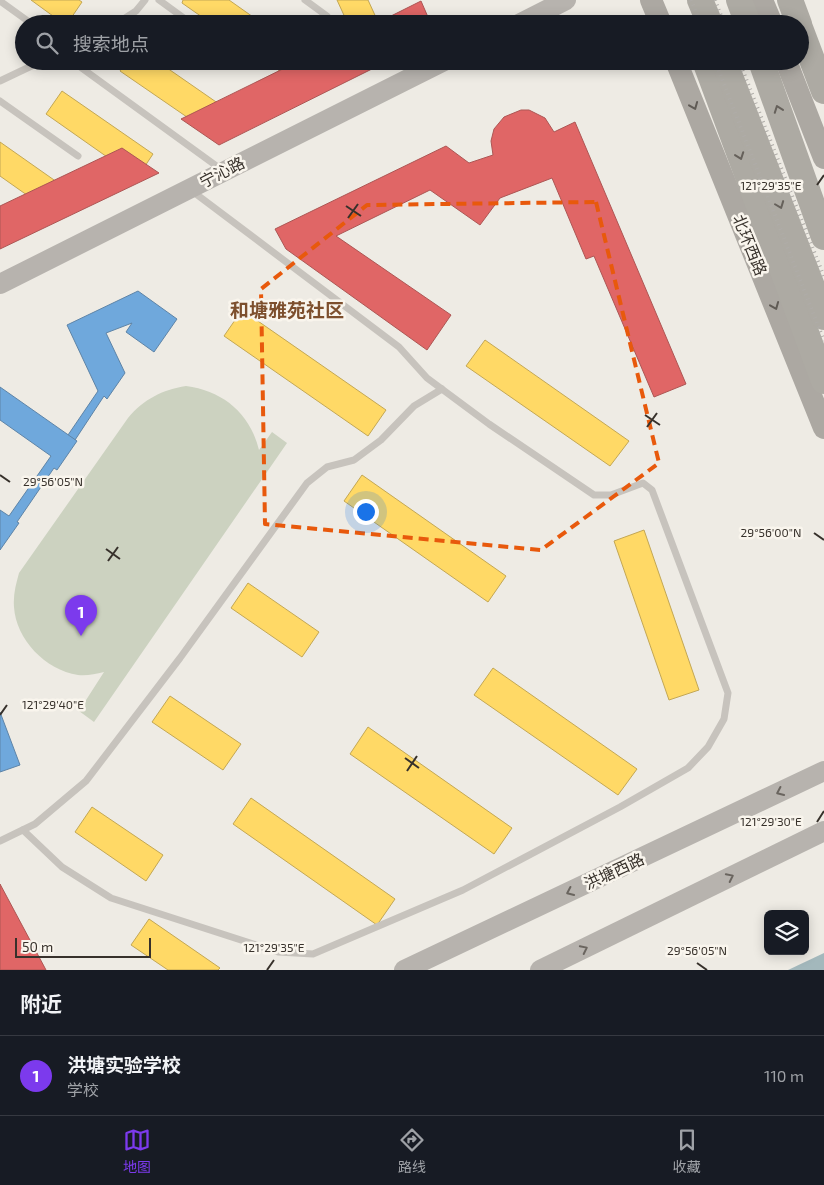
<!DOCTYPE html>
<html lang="zh">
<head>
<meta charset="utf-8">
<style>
	body { margin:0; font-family:"Exo 2","Noto Sans SC",sans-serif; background:#20242c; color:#f1f3f6 }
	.controls { position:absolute; right:15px; bottom:15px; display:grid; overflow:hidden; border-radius:8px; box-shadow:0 2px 12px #0003 }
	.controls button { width:45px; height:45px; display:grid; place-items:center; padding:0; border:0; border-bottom:1px solid #363941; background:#171b24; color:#f1f3f6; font:25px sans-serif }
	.scale { position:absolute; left:15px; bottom:12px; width:136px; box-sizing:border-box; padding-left:5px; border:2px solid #37312b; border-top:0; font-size:14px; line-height:18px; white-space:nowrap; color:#37312b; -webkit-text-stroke:4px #f9f5ed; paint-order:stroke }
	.you { position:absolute; left:365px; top:511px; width:18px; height:18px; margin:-12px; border:4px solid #fff; border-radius:50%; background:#1a73e8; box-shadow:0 0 0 8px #1a73e833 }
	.badge { display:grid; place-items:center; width:32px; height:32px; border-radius:50%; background:#7c3aed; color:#fff; font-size:16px; font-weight:700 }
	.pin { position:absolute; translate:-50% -41px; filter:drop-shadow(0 1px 2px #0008) }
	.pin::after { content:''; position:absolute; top:26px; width:18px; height:15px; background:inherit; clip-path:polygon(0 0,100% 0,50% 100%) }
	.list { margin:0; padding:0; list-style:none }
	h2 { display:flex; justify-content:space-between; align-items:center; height:65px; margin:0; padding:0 20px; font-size:21px }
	h2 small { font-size:16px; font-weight:400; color:#9ea1a6 }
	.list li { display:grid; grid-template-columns:32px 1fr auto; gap:15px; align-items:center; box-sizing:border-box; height:80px; padding:0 20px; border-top:1px solid #363941 }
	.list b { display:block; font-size:19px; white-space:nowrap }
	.list p { margin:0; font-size:16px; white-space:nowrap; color:#9ea1a6 }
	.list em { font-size:16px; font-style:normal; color:#9ea1a6 }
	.icon { flex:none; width:28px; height:28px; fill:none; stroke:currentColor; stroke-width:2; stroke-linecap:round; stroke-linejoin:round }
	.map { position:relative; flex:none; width:824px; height:970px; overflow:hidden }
	.search { position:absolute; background:#171b24; box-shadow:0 2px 12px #0003; left:15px; right:15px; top:15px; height:55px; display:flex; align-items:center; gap:12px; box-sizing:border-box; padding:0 18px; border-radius:28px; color:#9ea1a6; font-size:19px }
	.sheet { height:145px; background:#171b24 }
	nav { display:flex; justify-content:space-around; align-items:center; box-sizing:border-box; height:70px; border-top:1px solid #363941; background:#171b24; font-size:14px; color:#9ea1a6 }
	nav a { display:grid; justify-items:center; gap:2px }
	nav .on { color:#7c3aed }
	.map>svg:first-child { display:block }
	.green { fill:#ccd2c0 }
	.water { fill:#a3b8bc }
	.homes { fill:#ffd966; stroke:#c3a754 }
	.shops { fill:#e06666; stroke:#ad5654 }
	.schools { fill:#6fa8dc; stroke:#5e84a7 }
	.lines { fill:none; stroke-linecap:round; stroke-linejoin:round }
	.lane { stroke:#c7c3bd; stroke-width:7 }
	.secondary { stroke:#b7b3ae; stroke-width:20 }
	.primary { stroke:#aca8a2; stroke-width:22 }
	.highway { stroke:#adaaa3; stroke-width:26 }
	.rail { stroke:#afaca8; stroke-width:4; stroke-dasharray:1 4; stroke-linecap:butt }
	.oneway { stroke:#605b55 }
	.oneway2 { stroke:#66615b }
	.oneway3 { stroke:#6a655f }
	.marked { fill:none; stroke:#e8590c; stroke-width:4; stroke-dasharray:10 6; stroke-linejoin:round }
	.ticks { fill:none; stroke:#37312b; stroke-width:2 }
	.labels { text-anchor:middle; stroke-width:5; stroke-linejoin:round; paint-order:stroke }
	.street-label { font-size:16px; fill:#37312b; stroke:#f9f5ed }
	.quarter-label { font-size:19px; font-weight:bold; fill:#7d4f2d; stroke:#f9f5ed }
	.ticks-label { font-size:12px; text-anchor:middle; fill:#37312b; stroke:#f9f5ed; stroke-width:5; stroke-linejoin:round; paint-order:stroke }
</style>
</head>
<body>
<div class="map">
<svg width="824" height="970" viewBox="0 0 824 970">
	<rect width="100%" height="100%" fill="#eeebe4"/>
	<path class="green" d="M186,386C223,391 250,413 259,450L272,432L287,443L94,722L79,711L104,672C95,674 87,676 78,675C45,670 16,639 14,607C13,595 16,584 19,573L128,418C144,399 162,390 186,386Z"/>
	<path class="water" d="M824,953V970H788Z"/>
	<g class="homes">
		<path d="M31,0H79L82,2L67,24H64Z"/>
		<path d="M183,0H229L263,24H212L182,3Z"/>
		<path d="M337,0H368L379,24H348Z"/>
		<path d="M127,61H157L232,113L216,137L120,71Z"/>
		<path d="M266,61H305L320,91L294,103L278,69Z"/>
		<path d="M62,91L153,154L137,178L46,114Z"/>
		<path d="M0,142L74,194L58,217L0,176Z"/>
		<path d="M434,154L498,198L481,221L418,178Z"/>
		<path d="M583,172L614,244L587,255L556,183Z"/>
		<path d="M305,215L449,316L430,342L286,242Z"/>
		<path d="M637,274L667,346L639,357L609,286Z"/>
		<path d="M242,310L386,410L368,436L224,336Z"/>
		<path d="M485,340L629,441L610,466L466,366Z"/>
		<path d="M362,475L506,576L488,602L344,501Z"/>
		<path d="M644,530L699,690L669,700L614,541Z"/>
		<path d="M248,583L319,632L302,657L231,608Z"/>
		<path d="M493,668L637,769L618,795L474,695Z"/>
		<path d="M170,696L241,744L223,770L152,722Z"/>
		<path d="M368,727L512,828L494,854L350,754Z"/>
		<path d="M251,798L395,899L377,925L233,824Z"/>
		<path d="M92,807L163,855L146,881L75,832Z"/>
		<path d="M0,890L40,970H5L0,960Z"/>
		<path d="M149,919L220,968L218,970H168L131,945Z"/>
	</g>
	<g class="shops">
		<path d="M421,1L431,24H375Z"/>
		<path d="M299,61H388L219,145L181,119Z"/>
		<path d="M521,110H529L545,118L554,132L575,122L686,384L654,397L594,256L586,259L552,178L500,198L480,225L430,190L336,236L451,315L427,350L286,249L275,229L446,146L469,163L493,155L491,141L494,129L504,117Z"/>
		<path d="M122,148L159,173L0,249V206Z"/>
		<path d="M0,884L46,970H0Z"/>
	</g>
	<g class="schools">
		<path d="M138,291L177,319L154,352L126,332L132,323L106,333L125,373L107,399L104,396L75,440L68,435L98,391L67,325Z"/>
		<path d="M0,387L77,441L57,470L54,468L17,522L19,523L0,550V510L9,516L51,456L0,420Z"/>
		<path d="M0,712L20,765L0,772Z"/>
	</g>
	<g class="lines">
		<g class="lane">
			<path d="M159,0L192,24"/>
			<path d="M305,0L327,16"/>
			<path d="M0,1L32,24"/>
			<path d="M116,24L136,11L145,0"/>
			<path d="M72,61L222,170"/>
			<path d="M244,61L249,65"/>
			<path d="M0,81L42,61"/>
			<path d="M0,101L78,156"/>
			<path d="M23,830L62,867L111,898L278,952L313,954L463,890L620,807L688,768L708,747L724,719L728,693L652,490L643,483L611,495H594L489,424L427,378L399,347L192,191"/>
			<path d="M0,841L35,824L86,781L180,658L307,483L327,467L354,460L381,440L414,406L442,389"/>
		</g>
		<g class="secondary">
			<path d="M519,24L566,0"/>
			<path d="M0,284L444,61"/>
			<path d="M404,970L824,771"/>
			<path d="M540,970L824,831"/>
		</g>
		<g class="primary">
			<path d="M651,0L661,24"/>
			<path d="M762,0L772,24"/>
			<path d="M676,61L824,428"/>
			<path d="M786,61L824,158"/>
		</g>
		<g class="highway">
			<path d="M700,0L710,24"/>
			<path d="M739,0L748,24"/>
			<path d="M790,0L799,24"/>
			<path d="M800,28L824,91"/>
			<path d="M705,61L824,381"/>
			<path d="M724,61L824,317"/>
			<path d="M761,61L824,237"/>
		</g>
		<g class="rail">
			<path d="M691,0L701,24"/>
			<path d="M715,0L724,24"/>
			<path d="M715,61L824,341"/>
			<path d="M739,61L824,277"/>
		</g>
	</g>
	<defs><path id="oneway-chevron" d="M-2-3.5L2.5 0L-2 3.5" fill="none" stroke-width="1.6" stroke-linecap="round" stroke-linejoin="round" transform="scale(1.25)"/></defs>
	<g class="oneway">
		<use href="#oneway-chevron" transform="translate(694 106) rotate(68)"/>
		<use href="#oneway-chevron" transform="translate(775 306) rotate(68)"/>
	</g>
	<g class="oneway2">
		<use href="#oneway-chevron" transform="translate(778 109) rotate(-110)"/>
		<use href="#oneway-chevron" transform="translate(740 156) rotate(70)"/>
		<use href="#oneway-chevron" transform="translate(780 205) rotate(69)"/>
	</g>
	<g class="oneway3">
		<use href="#oneway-chevron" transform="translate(780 792) rotate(155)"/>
		<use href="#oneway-chevron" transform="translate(730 877) rotate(-26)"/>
		<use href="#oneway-chevron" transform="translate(570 892) rotate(155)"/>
		<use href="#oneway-chevron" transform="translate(584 949) rotate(-26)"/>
	</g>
	<path class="marked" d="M596,202L659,463L541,550L265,524L261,289L367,205Z"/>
	<path class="ticks" d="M817,185L824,175M346,206L361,216M348,218L358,204M645,415L660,425M647,427L657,413M0,475L10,482M814,533L824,540M106,549L120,559M108,561L118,547M0,715L7,705M405,758L419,768M407,771L417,756M817,822L824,811M697,963L707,970M267,970L274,960"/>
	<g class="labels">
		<g class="street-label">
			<text transform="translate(222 172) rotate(-27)" y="6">宁沁路</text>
			<text transform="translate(750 245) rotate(68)" y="6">北环西路</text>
			<text transform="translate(614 871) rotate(-25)" y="6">洪塘西路</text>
		</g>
		<g class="quarter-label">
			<text x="287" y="317">和塘雅苑社区</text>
		</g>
	</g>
	<g class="ticks-label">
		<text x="771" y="190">121°29'35"E</text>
		<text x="53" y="486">29°56'05"N</text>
		<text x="771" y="537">29°56'00"N</text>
		<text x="53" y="709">121°29'40"E</text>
		<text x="771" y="826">121°29'30"E</text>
		<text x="274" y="952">121°29'35"E</text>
		<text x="697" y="955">29°56'05"N</text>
	</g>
</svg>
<div class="controls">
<button><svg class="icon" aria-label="layers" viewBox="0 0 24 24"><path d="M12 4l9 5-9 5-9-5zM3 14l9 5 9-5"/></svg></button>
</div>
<div class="scale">50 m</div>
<div class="you"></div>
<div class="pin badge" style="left:81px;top:636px">1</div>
<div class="search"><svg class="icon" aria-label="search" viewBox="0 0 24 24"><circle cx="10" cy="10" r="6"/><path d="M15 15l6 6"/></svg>搜索地点</div>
</div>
<section class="sheet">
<h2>附近<small></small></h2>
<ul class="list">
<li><span class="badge">1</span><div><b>洪塘实验学校</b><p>学校</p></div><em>110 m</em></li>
</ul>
</section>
<nav>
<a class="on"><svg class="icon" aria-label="map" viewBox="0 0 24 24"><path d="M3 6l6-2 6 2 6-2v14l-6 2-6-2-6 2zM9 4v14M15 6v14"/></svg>地图</a>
<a><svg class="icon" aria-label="directions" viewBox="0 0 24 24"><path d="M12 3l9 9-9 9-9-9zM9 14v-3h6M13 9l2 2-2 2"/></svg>路线</a>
<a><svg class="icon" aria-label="saved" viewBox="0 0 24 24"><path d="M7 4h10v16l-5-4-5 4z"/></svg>收藏</a>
</nav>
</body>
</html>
